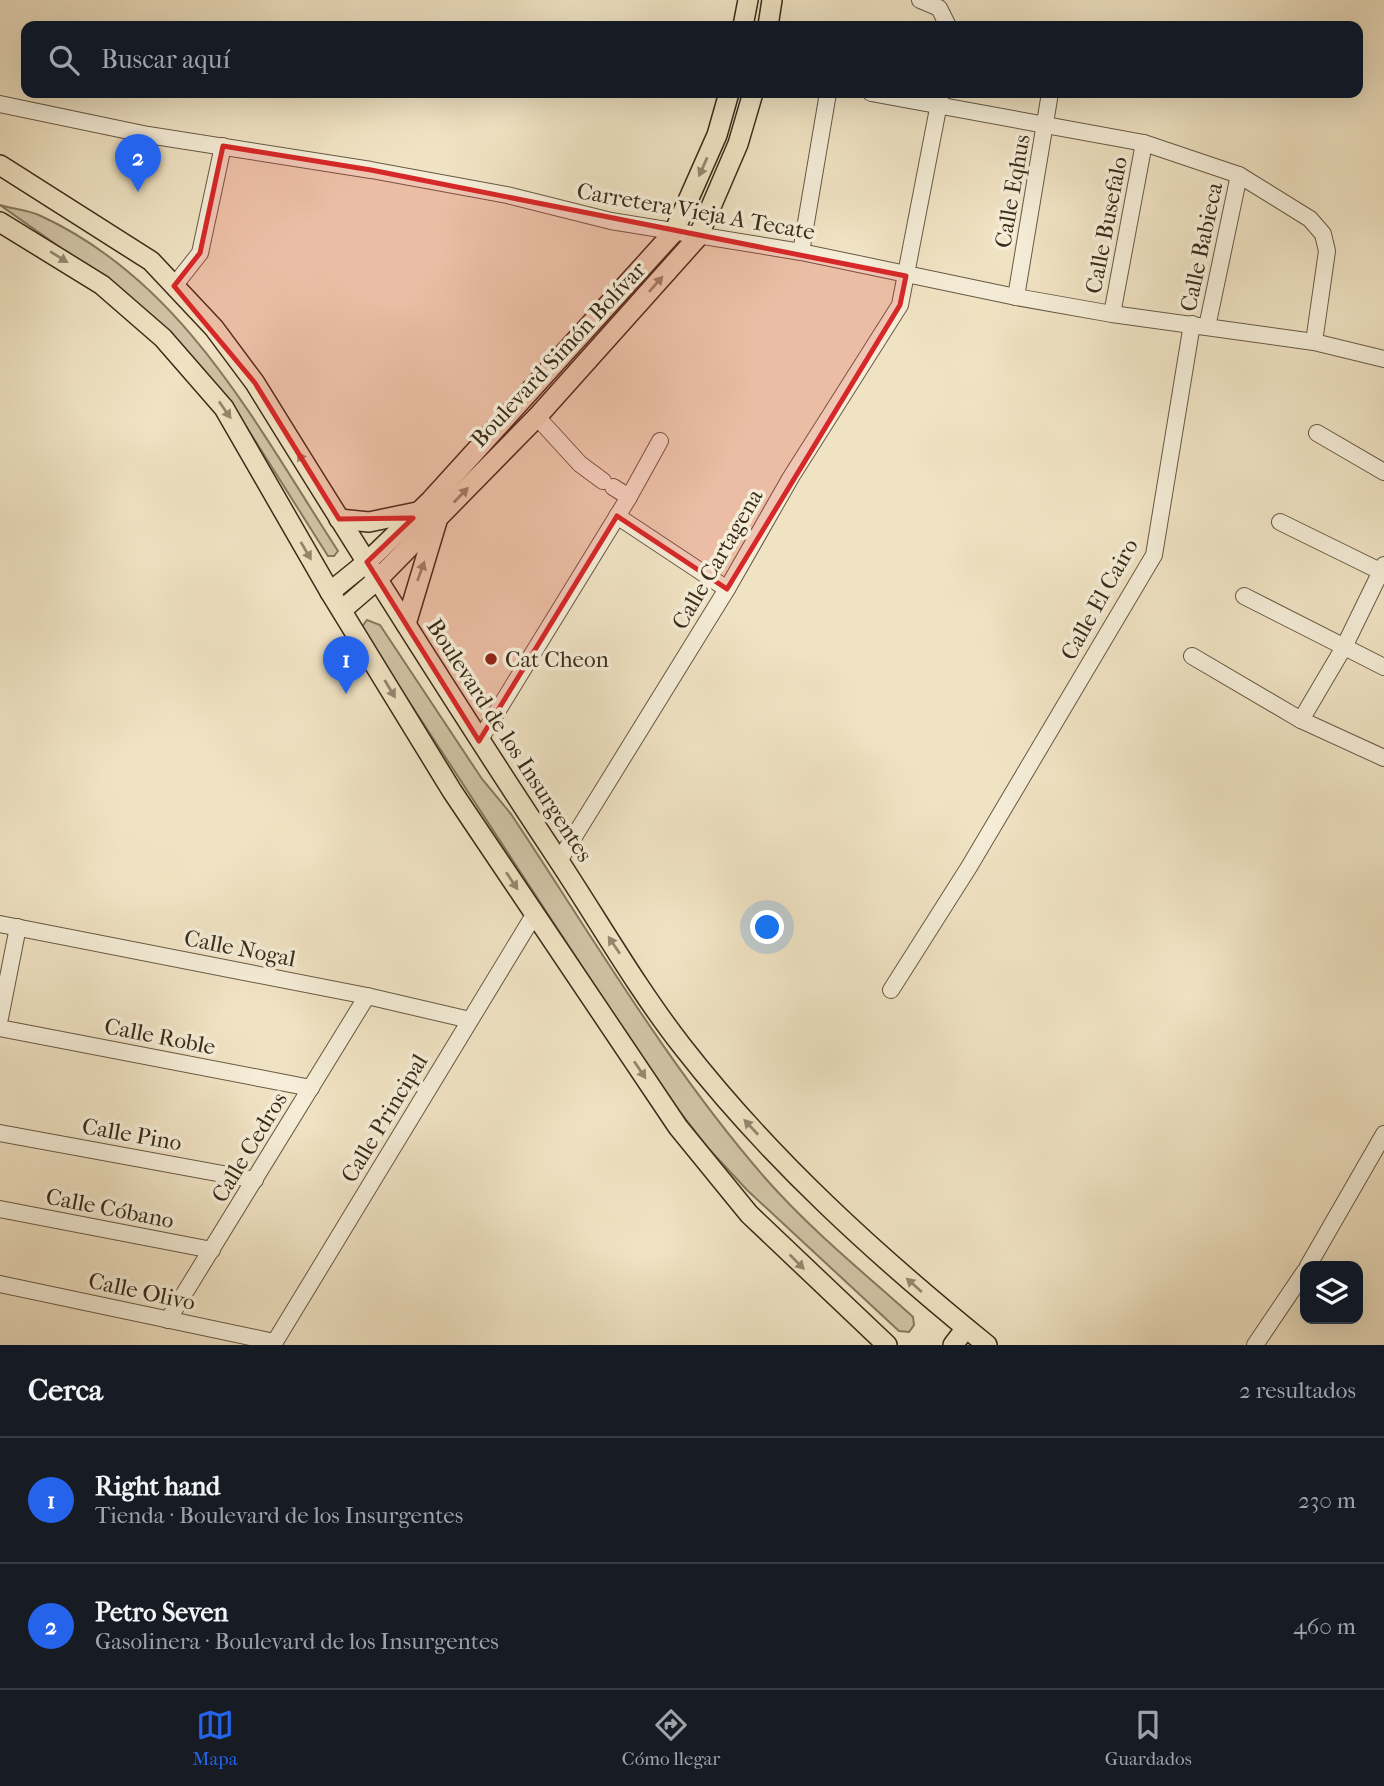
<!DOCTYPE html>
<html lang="es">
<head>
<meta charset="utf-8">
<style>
	body { margin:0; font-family:"IM FELL French Canon",serif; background:#20242c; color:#f1f3f6 }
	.controls { position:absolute; right:21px; bottom:21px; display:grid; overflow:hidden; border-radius:14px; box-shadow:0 7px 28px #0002 }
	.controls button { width:63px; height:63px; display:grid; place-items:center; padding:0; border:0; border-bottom:2px solid #363941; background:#171b24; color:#f1f3f6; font:35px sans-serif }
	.you { position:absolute; left:768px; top:928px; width:24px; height:24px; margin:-18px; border:5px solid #fff; border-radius:50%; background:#1a73e8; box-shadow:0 0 0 10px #1a73e833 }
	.badge { display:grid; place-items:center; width:46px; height:46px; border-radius:50%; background:#2563eb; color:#fff; font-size:23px; font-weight:700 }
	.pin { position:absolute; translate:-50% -58px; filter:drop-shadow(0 2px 4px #0008) }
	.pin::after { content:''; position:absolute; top:37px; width:24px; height:21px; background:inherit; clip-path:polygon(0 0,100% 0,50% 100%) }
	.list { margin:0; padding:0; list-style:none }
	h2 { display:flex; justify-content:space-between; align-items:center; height:91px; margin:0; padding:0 28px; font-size:30px }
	h2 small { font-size:23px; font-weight:400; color:#9ea1a6 }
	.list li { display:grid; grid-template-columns:46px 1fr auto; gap:21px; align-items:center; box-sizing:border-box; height:126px; padding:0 28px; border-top:2px solid #363941 }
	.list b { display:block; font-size:26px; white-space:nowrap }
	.list p { margin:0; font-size:23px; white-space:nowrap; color:#9ea1a6 }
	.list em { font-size:23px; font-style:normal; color:#9ea1a6 }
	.icon { flex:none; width:38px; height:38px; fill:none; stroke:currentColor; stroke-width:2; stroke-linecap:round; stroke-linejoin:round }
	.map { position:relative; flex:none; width:1384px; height:1345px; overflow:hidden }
	.search { position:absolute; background:#171b24; box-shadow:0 7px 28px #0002; left:21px; right:21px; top:21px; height:77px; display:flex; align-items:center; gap:18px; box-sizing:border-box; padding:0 24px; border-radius:14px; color:#9ea1a6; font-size:26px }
	.sheet { height:343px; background:#171b24 }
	nav { display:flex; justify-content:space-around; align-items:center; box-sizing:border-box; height:98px; border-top:2px solid #363941; background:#171b24; font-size:19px; color:#9ea1a6 }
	nav a { display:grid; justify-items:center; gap:4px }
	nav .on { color:#2563eb }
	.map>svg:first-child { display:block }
	.green { fill:#d1c4a6; stroke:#867860; stroke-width:2 }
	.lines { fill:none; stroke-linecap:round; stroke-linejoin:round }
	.minor-casing { stroke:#685944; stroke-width:18 }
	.major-casing { stroke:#3a2b1a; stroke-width:22 }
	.minor { stroke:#f5edd8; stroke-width:16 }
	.major { stroke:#f0e3c3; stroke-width:19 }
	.oneway { fill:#95876e }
	.marked { fill:#d62828; fill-opacity:0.2; stroke:#d62828; stroke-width:5; stroke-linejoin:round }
	.poi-dot { fill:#8f2418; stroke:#f5edd8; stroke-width:2.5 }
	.labels { text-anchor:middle; stroke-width:7; stroke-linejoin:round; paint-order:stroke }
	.street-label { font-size:23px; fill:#3a2b1a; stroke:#f5edd8 }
	.poi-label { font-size:23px; fill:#3a2b1a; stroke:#f5edd8; text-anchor:start }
</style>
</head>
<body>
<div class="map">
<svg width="1384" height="1345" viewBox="0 0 1384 1345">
	<rect width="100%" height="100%" fill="#f0e3c3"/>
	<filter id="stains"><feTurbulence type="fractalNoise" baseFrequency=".00286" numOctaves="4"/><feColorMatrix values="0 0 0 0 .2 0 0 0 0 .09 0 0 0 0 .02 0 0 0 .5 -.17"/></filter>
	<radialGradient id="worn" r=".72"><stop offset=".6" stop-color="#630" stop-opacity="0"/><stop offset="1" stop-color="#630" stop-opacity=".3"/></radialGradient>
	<g class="green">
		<path d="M0,205C13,209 29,210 41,216C184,282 256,425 338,551L334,556H328L237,412L92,270Z"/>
		<path d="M367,620L380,625L482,779L511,814C592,936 670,1069 766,1179C811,1230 863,1272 913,1317L914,1325L909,1332L899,1331L747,1190L709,1149L662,1089L361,628Z"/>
	</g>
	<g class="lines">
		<defs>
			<g id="minor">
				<path d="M920,0L939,8L948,26"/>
				<path d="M871,93L1144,143L1239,175L1310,219L1323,234L1327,251L1314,342"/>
				<path d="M0,104L148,135L371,170L507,195L611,221L801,252L1016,297L1112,314L1314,342L1384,359"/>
				<path d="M801,252L828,93"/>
				<path d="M174,286L200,253L223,146"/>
				<path d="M1016,297L1050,93"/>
				<path d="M1112,314L1144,143"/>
				<path d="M1207,327L1239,175"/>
				<path d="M537,417L580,464L603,481"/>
				<path d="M1317,433L1384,472"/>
				<path d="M613,487L629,497"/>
				<path d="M617,516L727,589"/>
				<path d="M1280,522L1384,573"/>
				<path d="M1244,596L1384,667"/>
				<path d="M1192,656L1301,720L1384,758"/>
				<path d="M1301,720L1344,647L1384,565"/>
				<path d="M479,741L629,497L660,441"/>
				<path d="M559,861L727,589L791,477L900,305L941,93"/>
				<path d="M0,924L367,996L470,1020"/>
				<path d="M891,990L969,867L1154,555L1192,324"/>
				<path d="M0,1018L18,927"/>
				<path d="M0,1028L311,1088"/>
				<path d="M0,1133L255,1180"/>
				<path d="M0,1209L212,1250"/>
				<path d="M1308,1266L1384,1134"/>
				<path d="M0,1284L274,1342"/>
				<path d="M168,1320L367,996"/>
				<path d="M273,1345L534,915"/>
				<path d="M1255,1345L1305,1271"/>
			</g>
			<g id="major">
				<path d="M743,26L748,0"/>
				<path d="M768,26L772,0"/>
				<path d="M0,165L151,261L214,328L255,383C354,543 453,701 557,858C598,920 636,987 682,1046C770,1159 876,1255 987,1345"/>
				<path d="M0,222L102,285L163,338L224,408L330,592L452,791L678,1127L749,1214L887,1345"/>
				<path d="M339,519L369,522L417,512"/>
				<path d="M330,592L367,562L431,500L674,232L717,135L729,93"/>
				<path d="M342,610L378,579L537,417L698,237L738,144L753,93"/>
				<path d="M406,624L437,521"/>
				<path d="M953,1345L966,1328"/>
			</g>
		</defs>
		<use href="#minor" class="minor-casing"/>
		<use href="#major" class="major-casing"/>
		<use href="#minor" class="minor"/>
		<use href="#major" class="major"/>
	</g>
	<defs><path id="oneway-solid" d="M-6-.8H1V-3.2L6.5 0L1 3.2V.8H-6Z" transform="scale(1.75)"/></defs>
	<g class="oneway">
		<use href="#oneway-solid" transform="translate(703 167) rotate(114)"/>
		<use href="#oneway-solid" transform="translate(59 257) rotate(32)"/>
		<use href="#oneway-solid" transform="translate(656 284) rotate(-49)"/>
		<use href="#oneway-solid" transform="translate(225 410) rotate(55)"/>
		<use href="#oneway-solid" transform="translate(303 461) rotate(-122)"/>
		<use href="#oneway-solid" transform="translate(461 495) rotate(-46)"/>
		<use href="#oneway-solid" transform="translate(306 551) rotate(60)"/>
		<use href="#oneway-solid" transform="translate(421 571) rotate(-70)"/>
		<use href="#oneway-solid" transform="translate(390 689) rotate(59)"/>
		<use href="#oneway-solid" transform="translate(512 881) rotate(56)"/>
		<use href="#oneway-solid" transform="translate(614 945) rotate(-124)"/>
		<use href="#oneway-solid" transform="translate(640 1070) rotate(56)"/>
		<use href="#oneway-solid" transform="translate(751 1127) rotate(-133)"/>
		<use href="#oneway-solid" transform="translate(797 1262) rotate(45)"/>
		<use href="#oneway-solid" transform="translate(914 1285) rotate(-138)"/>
	</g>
	<path class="marked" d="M223,146L371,170L906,276L900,305L727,589L617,516L479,741L367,562L413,518L339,519L255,383L174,286L200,253Z"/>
	<circle class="poi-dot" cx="491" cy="659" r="7"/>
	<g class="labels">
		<g class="street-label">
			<text transform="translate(1012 191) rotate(-80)" y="8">Calle Eqhus</text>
			<text transform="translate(696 211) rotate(10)" y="8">Carretera Vieja A Tecate</text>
			<text transform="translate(1106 225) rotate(-79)" y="8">Calle Busefalo</text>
			<text transform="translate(1201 247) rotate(-78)" y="8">Calle Babieca</text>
			<text transform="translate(558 354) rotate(-47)" y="8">Boulevard Simón Bolívar</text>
			<text transform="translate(717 559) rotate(-60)" y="8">Calle Cartagena</text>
			<text transform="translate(1099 599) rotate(-61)" y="8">Calle El Cairo</text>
			<text transform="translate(510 740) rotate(57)" y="8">Boulevard de los Insurgentes</text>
			<text transform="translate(240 948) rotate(11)" y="8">Calle Nogal</text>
			<text transform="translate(160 1036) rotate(11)" y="8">Calle Roble</text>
			<text transform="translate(384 1118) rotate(-59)" y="8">Calle Principal</text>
			<text transform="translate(132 1134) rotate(10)" y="8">Calle Pino</text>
			<text transform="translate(249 1147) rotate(-59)" y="8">Calle Cedros</text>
			<text transform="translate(110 1208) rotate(11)" y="8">Calle Cóbano</text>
			<text transform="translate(142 1291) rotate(12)" y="8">Calle Olivo</text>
		</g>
		<g class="poi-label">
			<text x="505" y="667">Cat Cheon</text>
		</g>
	</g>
	<rect width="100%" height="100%" filter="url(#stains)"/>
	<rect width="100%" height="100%" fill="url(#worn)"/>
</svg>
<div class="controls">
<button><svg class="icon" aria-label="layers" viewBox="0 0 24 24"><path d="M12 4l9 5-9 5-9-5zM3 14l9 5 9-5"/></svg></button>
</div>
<div class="you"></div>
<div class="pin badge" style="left:346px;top:694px">1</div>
<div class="pin badge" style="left:138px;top:192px">2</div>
<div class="search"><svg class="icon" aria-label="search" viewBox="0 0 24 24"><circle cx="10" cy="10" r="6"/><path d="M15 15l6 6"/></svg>Buscar aquí</div>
</div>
<section class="sheet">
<h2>Cerca<small>2 resultados</small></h2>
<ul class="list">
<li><span class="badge">1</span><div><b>Right hand</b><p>Tienda · Boulevard de los Insurgentes</p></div><em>230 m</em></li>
<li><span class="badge">2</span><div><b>Petro Seven</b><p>Gasolinera · Boulevard de los Insurgentes</p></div><em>460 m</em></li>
</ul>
</section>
<nav>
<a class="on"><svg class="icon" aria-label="map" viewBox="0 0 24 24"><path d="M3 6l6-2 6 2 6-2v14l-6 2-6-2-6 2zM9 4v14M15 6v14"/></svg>Mapa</a>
<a><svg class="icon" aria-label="directions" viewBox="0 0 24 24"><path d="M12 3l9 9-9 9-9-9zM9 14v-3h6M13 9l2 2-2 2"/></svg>Cómo llegar</a>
<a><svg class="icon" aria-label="saved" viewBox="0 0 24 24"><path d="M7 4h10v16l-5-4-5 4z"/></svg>Guardados</a>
</nav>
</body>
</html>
